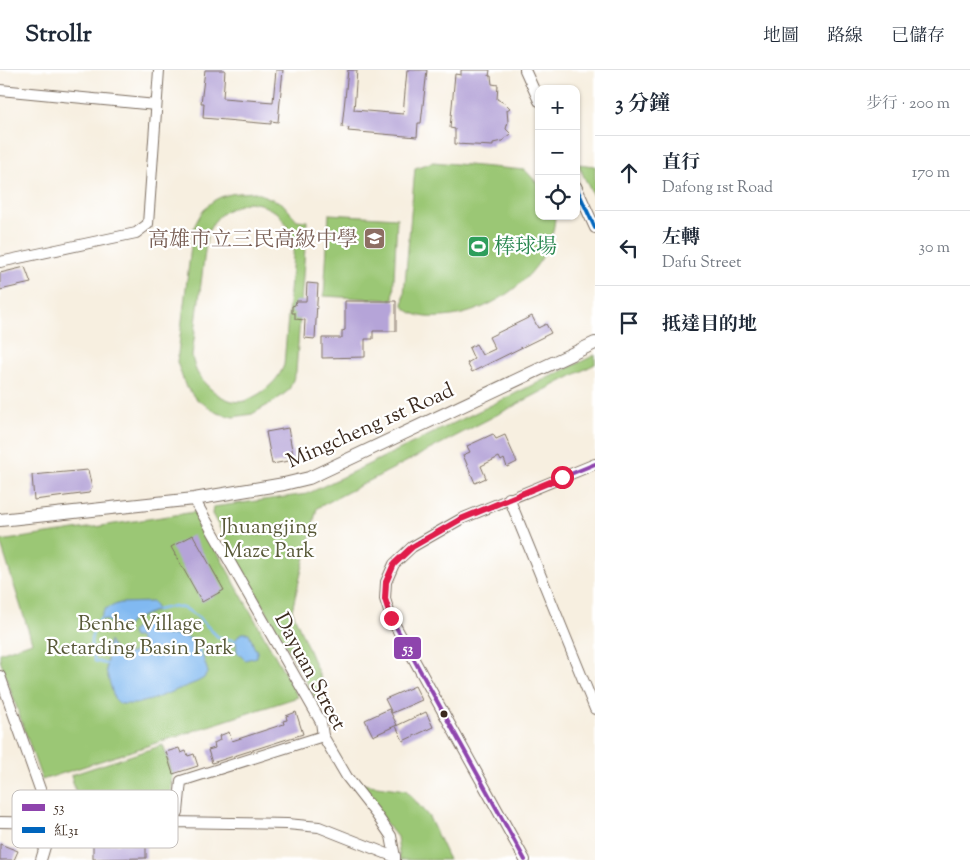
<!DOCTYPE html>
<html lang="zh-TW">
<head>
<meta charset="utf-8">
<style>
	body { margin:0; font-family:"Sorts Mill Goudy","Noto Serif TC",serif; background:#f2f2f3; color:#1f2937 }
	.controls { position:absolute; right:15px; top:15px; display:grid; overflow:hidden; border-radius:10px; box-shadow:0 1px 4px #0004 }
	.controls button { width:45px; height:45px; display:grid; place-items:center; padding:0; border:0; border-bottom:1px solid #e0e1e3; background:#fff; color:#1f2937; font:25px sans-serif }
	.stop { position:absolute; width:15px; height:15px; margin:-11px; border:4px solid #e11d48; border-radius:50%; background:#fff }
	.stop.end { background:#e11d48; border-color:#fff; box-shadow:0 1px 5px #0008 }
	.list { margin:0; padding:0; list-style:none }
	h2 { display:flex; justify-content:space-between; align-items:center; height:65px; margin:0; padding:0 20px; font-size:21px }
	h2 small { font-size:16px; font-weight:400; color:#747a83 }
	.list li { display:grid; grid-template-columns:32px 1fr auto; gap:15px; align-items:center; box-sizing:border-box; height:75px; padding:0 20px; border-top:1px solid #e0e1e3 }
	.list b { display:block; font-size:19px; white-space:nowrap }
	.list p { margin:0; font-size:16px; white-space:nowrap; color:#747a83 }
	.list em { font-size:16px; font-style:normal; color:#747a83 }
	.icon { flex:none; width:28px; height:28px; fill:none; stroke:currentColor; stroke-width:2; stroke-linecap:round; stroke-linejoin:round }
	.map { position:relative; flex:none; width:595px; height:790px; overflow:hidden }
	header { display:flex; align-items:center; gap:30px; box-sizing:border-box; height:70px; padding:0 25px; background:#fff; border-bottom:1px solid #e0e1e3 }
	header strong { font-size:24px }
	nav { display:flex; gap:28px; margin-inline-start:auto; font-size:18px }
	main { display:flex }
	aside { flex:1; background:#fff }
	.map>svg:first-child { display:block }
	.green { fill:#9bc774; stroke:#6b7849; fill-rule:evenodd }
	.water { fill:#81b9f1; stroke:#5e7288 }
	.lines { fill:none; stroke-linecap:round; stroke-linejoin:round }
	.stream { stroke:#81b9f1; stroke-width:2.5 }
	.building { fill:#b5a4d8 }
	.minor-casing { stroke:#7d6f62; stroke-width:12 }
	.tertiary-casing { stroke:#7d6f62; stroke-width:14 }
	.minor { stroke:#fff; stroke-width:10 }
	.tertiary { stroke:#fff; stroke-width:12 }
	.bus-1-casing { stroke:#fff; stroke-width:8 }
	.bus-2-casing { stroke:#fff; stroke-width:8 }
	.bus-1 { stroke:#8e44ad; stroke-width:4 }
	.bus-2 { stroke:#0065bd; stroke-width:4 }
	.route { stroke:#e11d48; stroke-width:6 }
	.bus-dot { fill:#3b2a1e; stroke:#fff; stroke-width:2 }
	.labels { text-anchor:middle; stroke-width:4.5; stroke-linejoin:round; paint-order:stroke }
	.education-label { font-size:21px; fill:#785e54; stroke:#fff; text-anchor:end }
	.leisure-label { font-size:21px; fill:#27864d; stroke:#fff; text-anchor:start }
	.street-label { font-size:21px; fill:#3b2a1e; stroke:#fff }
	.park-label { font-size:21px; fill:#585938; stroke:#fff }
	.key { fill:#fff; stroke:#c4bfbc; stroke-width:1 }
	.key-label { font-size:14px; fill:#3b2a1e }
	.line-badge { stroke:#fff; stroke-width:2 }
	.badge-label { font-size:14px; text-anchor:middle; font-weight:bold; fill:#fff }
</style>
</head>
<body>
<header>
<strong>Strollr</strong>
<nav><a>地圖</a><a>路線</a><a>已儲存</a></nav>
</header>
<main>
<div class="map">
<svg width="595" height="790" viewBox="0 0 595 790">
	<rect width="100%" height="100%" fill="#fff"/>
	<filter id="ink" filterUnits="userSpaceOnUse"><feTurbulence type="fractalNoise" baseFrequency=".02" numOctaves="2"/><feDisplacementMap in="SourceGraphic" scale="10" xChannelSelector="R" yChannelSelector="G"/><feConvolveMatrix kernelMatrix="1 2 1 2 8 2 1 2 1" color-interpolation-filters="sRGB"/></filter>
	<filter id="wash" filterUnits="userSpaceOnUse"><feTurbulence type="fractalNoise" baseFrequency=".0096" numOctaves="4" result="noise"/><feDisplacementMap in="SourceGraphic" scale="20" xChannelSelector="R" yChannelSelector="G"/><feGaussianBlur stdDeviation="1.12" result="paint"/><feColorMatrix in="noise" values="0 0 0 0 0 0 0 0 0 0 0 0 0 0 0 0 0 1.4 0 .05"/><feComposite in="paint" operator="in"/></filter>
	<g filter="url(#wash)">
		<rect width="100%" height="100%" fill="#f7efe0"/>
		<g class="green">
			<path d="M433,92L525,100L539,115V146H555C553,201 493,245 441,247C427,248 413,247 403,236L415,98Z"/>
			<path d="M578,94L595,96V130Z"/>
			<path d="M255,122L282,133L297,150L307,151L296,302L289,320L275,331L252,344L233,347L217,343L195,328L185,315L177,292L193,160C199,144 209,129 227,125C236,122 246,123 255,122ZM249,132L260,134L278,143L285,152L294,173L284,295C279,308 271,316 259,324C255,326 250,329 245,331C227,336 203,316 196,300C194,296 193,290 192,286L207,165C217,142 227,139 249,132Z"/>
			<path d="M329,144L397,148L393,230L324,226Z"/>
			<path d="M595,285V294L317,438L292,540L323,614L322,640L212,444L213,437L307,424Z"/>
			<path d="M195,442L298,627L42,710L0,590V583L32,572L0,471Z"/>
			<path d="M163,675L172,702L170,740L167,743L163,744L82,745L71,705Z"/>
			<path d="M355,713L406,720L429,747L449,790H400L397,767Z"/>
		</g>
		<g class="water">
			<path d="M153,532L157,540L131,551L126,557L116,562L107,558L112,553L106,550L100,549L105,539L120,533Z"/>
			<path d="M150,552L157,557L164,565H177L193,569L201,581L208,602L204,608L197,612L151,630L135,634H120L114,628L106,600L109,571L117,584L133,583L141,574L139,567H133L131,562L138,556Z"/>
			<path d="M241,563H249L254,577L257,581V587L245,590L237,582L236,569Z"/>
		</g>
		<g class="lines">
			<g class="stream">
				<path d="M157,540L174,536L186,539L198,547L218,567L236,571"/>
				<path d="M100,549C90,567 88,571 95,591L106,594"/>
			</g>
		</g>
		<g id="blocks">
			<g class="building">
				<path d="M205,0H225L223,28L273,32L276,0H283L278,52L271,51V54L203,48L204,33H201Z"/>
				<path d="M348,0H357L354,40L403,44L407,0H427L421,53H418L417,67L348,61L349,58L342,57Z"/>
				<path d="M461,0H490L489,6H491L492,14L498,15L497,29L506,34L510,38L507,40L508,52L506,59L511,64L502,71L493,73V76L455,74V59L450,58L455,4L461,5Z"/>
				<path d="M25,197L31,213L0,220V203Z"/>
				<path d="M307,213L318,214L315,269L304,268L305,250L295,249V243H292V236L295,235L296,231H306Z"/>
				<path d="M345,231H396V261H373V269H365V287L322,288V268H342V261L345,260Z"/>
				<path d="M532,246L538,258L546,254L551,263L472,302L467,293L474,289L469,278L476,274L482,285L495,279L489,267Z"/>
				<path d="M288,358L294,390L272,394L266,362Z"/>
				<path d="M493,364L496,369L505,365L517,392L507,397L504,389L501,391L499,387L481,396L486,408L475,413L463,385L470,382L467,376Z"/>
				<path d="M88,400L92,418L89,423L34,430L32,405Z"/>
				<path d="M193,465L224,520L202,532L171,477Z"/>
				<path d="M415,616L422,630L392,643L385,629Z"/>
				<path d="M389,639L397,655L373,666L365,650Z"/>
				<path d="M296,642L303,664L212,693L208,680L215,678L214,673L220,670L219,666L229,662L232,671L284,654L283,651L287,650L286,646Z"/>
				<path d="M426,642L433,657L403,671L396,656Z"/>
				<path d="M179,678L181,683L186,681L188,686L194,684L198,696L173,704L166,682Z"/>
				<path d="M146,773V788L93,789V774Z"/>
				<path d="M0,774L18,781L14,790H0Z"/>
			</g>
		</g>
	</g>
	<g filter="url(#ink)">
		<use href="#blocks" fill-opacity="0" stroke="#7d6f62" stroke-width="1"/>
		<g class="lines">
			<defs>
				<g id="minor">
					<path d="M525,0L539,31"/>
					<path d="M0,20L156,35"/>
					<path d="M576,116L595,158"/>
					<path d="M0,192L136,163L148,154L159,0"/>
					<path d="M509,428L595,639"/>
					<path d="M194,429L321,652L323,666L347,707L376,744L391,766L395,787"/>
					<path d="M0,606L52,753L41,790"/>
					<path d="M0,752L52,753L170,752L287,754L319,757L395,787V790"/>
					<path d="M170,752L178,742L181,711L323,666"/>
					<path d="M525,790L391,548L385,529L386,512L394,494L412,477L461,449L595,394"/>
				</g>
				<path id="tertiary" d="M0,450L194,429L284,414L309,408L595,273"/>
			</defs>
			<use href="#minor" class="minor-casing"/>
			<use href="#tertiary" class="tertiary-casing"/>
			<use href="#minor" class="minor"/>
			<use href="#tertiary" class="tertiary"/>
			<defs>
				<path id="bus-1" d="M525,790L391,548L385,529L386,512L394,494L412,477L461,449L595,394"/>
				<path id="bus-2" d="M576,117L595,158"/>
			</defs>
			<use href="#bus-1" class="bus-1-casing"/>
			<use href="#bus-2" class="bus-2-casing"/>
			<use href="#bus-1" class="bus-1"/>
			<use href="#bus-2" class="bus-2"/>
		</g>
	</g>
	<g class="lines" filter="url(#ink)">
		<path class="route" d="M391,548L385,529L386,512L394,494L412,477L461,449L562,407"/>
	</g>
	<defs>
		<symbol id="school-square" viewBox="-11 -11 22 22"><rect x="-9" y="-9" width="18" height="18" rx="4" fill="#8d6e63" stroke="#fff"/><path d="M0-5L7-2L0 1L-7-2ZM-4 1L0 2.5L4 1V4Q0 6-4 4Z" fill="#fff"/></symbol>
		<symbol id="stadium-square" viewBox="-11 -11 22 22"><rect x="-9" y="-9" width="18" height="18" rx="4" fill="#2e9e5b" stroke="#fff"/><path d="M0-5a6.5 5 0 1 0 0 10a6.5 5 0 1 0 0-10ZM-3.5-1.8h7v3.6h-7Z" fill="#fff"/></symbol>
	</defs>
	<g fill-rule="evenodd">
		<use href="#school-square" x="362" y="156" width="25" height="25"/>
		<use href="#stadium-square" x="466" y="164" width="25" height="25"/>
	</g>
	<circle class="bus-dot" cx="444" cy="644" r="4.5"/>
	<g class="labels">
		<g class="education-label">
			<text x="358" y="176">高雄市立三民高級中學</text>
		</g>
		<g class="leisure-label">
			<text x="494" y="183">棒球場</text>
		</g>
		<g class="street-label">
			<text transform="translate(370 355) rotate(-24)" y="7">Mingcheng 1st Road</text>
			<text transform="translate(311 601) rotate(62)" y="7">Dayuan Street</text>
		</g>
		<g class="park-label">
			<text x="269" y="463">Jhuangjing<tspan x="269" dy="24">Maze Park</tspan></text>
			<text x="140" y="560">Benhe Village<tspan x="140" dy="24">Retarding Basin Park</tspan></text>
		</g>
	</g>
	<rect x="12" y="720" width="166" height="58" rx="8" class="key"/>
	<rect x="22" y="734" width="23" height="7" fill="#8e44ad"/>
	<rect x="22" y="757" width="23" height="6" fill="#0065bd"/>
	<g class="key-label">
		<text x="54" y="742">53</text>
		<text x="54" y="765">紅31</text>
	</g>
	<rect class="line-badge" x="393" y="566" width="29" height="24" rx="5" fill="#8e44ad"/>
	<g class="badge-label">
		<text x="408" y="583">53</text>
	</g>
</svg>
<div class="controls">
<button>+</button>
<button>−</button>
<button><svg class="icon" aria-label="locate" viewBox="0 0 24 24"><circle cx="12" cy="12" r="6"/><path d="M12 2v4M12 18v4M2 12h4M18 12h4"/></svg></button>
</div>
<div class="stop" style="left:562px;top:407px"></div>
<div class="stop end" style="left:391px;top:548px"></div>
</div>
<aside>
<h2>3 分鐘<small>步行 · 200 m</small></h2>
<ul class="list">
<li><svg class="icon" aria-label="ahead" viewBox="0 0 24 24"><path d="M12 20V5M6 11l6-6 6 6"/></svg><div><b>直行</b><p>Dafong 1st Road</p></div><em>170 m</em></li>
<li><svg class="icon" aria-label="left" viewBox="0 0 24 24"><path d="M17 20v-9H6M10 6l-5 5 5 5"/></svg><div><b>左轉</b><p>Dafu Street</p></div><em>30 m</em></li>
<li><svg class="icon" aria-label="arrive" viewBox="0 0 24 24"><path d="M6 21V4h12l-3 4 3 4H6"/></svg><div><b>抵達目的地</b></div></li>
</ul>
</aside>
</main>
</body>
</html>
